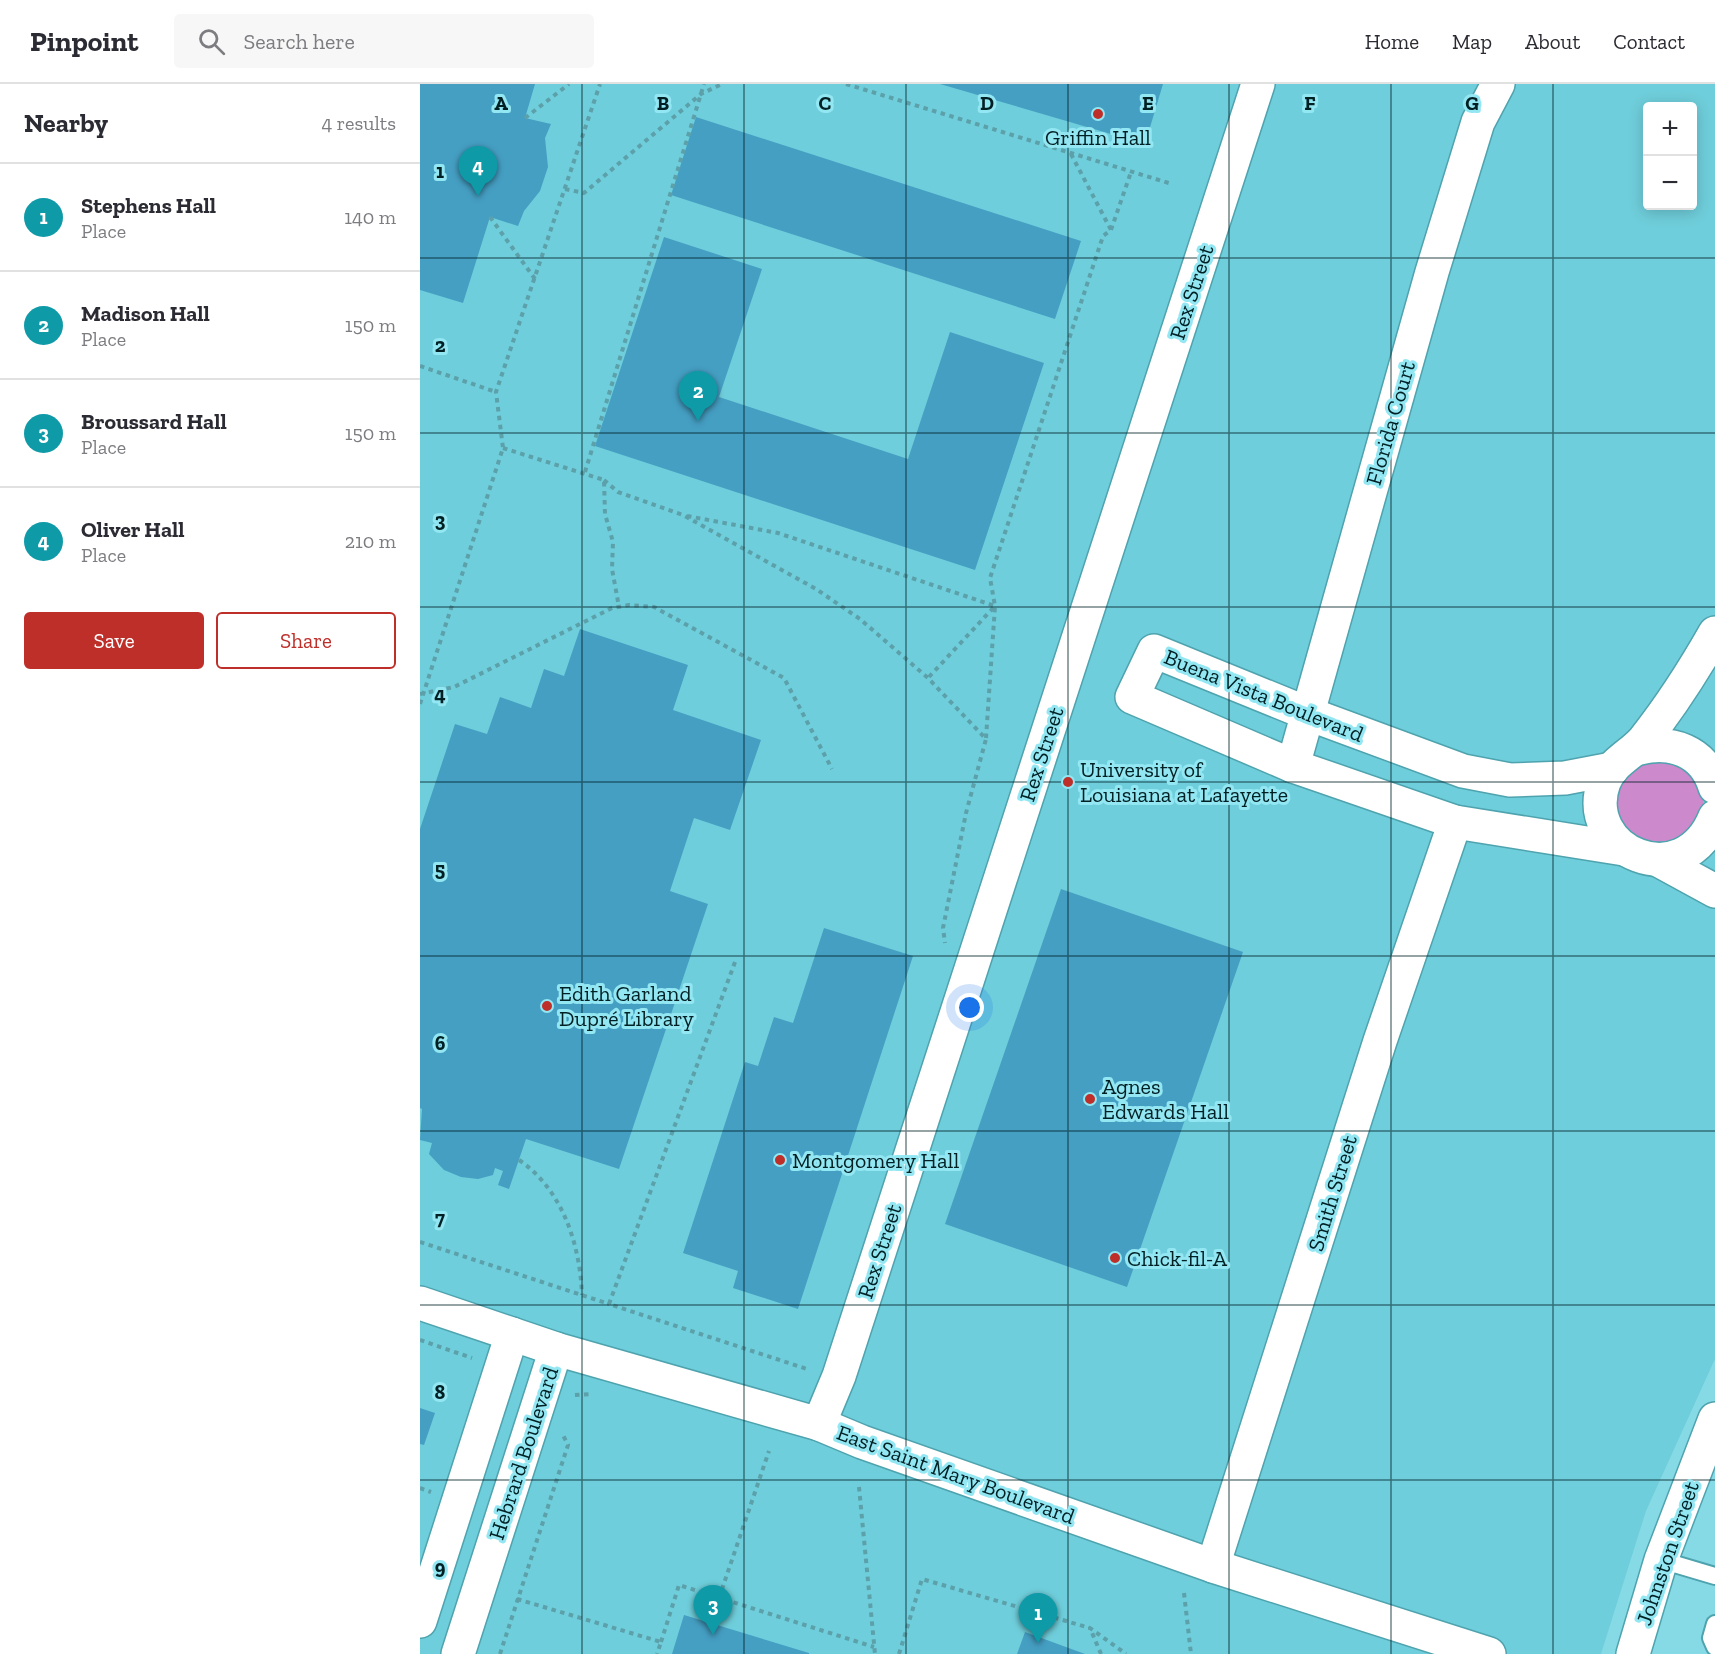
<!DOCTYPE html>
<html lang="en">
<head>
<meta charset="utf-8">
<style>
	body { margin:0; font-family:"Zilla Slab",serif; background:#f7f7f7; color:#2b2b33 }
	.controls { position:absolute; right:18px; top:18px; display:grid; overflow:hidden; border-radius:6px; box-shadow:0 3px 15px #0003 }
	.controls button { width:54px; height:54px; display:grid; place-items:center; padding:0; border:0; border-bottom:2px solid #e1e1e2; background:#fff; color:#2b2b33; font:30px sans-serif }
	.you { position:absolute; left:550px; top:924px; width:21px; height:21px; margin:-15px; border:4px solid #fff; border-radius:50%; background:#1a73e8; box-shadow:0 0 0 9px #1a73e833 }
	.badge { display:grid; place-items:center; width:39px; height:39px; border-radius:50%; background:#be2f2a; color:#fff; font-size:20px; font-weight:700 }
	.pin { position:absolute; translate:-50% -50px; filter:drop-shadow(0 2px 3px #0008) }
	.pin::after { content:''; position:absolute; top:32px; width:21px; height:18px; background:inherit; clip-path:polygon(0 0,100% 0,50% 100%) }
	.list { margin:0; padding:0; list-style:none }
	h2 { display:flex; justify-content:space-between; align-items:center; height:78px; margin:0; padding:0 24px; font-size:26px }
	h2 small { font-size:20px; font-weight:400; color:#7c7c81 }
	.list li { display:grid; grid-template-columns:39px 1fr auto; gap:18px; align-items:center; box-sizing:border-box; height:108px; padding:0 24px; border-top:2px solid #e1e1e2 }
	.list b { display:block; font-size:22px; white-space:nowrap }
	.list p { margin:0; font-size:20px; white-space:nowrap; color:#7c7c81 }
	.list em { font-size:20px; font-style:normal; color:#7c7c81 }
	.actions { display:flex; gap:12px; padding:18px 24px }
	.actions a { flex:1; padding:14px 0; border:2px solid #be2f2a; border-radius:6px; text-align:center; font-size:21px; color:#be2f2a }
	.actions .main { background:#be2f2a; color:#fff }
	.icon { flex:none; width:33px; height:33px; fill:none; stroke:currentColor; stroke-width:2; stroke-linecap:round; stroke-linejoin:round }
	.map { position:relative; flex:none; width:1295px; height:1570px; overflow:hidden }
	header { display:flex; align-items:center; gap:36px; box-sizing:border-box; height:84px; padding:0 30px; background:#fff; border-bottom:2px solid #e1e1e2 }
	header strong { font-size:28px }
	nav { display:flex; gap:33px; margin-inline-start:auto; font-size:21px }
	.search { width:420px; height:54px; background:#f7f7f7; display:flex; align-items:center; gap:15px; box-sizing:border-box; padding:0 21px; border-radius:6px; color:#7c7c81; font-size:22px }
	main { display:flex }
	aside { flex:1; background:#fff }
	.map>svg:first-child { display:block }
	.built { fill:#6fcedb; fill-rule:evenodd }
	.green { fill:#cc89cb }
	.building { fill:#459fc3 }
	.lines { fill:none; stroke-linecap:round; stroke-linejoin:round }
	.service-casing { stroke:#4ea3ae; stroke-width:20 }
	.minor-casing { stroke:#4ea3ae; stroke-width:36 }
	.tertiary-casing { stroke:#4ea3ae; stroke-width:36 }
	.secondary-casing { stroke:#4ea3ae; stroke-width:36 }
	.path { stroke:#5ca0aa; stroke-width:4; stroke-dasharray:4.5 4.5; stroke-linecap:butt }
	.service { stroke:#fff; stroke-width:16 }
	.minor { stroke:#fff; stroke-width:33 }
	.tertiary { stroke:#fff; stroke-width:33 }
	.secondary { stroke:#fff; stroke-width:33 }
	.grid { fill:none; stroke:#002024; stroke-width:1.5; stroke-opacity:0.55 }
	.poi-dot { fill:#be2f2a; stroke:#93e7f3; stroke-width:2 }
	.labels { text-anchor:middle; stroke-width:6; stroke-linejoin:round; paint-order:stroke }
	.poi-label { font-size:22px; fill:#002024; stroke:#93e7f3; text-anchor:start }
	.street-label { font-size:22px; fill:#002024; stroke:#93e7f3 }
	.grid-label { font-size:20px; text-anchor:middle; font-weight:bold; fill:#002024; stroke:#93e7f3; stroke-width:6; stroke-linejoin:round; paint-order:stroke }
</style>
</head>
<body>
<header>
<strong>Pinpoint</strong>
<div class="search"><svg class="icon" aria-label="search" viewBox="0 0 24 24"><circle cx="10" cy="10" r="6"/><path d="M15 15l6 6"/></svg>Search here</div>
<nav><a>Home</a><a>Map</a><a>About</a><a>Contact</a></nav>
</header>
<main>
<aside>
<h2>Nearby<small>4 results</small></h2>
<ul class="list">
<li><span class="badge" style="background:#0f9aa8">1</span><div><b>Stephens Hall</b><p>Place</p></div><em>140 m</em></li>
<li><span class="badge" style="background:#0f9aa8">2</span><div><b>Madison Hall</b><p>Place</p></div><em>150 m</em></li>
<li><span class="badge" style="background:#0f9aa8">3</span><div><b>Broussard Hall</b><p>Place</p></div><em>150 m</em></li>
<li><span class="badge" style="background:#0f9aa8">4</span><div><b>Oliver Hall</b><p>Place</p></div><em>210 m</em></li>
</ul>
<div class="actions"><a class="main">Save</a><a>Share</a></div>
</aside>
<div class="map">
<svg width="1295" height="1570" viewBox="0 0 1295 1570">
	<rect width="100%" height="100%" fill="#86dae6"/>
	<path class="built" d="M0,0H1295V1275L1226,1427L1181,1570H0ZM1228,22H1272V122H1228Z"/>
	<path class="green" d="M1223,674L1268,681C1295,732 1288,736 1243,765L1203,749L1193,706Z"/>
	<g class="building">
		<path d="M0,0H115L105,34L131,40L125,54L128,83L120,107L104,127L98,142L70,133L43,219L0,206Z"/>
		<path d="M520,0H743L725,60Z"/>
		<path d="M276,33L661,157L635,235L251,111Z"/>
		<path d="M244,153L342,185L299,313L488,375L530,248L624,279L555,486L175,362Z"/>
		<path d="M160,545L268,581L253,626L341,656L310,746L274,734L250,807L288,820L199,1085L106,1055L89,1105L78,1101L83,1087L75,1084L73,1091L58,1095L41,1093L24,1086L9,1070L12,1059L0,1056L2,1025L0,1024V745L35,640L67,650L80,613L111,624L124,585L144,592Z"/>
		<path d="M641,805L823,868L707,1203L525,1140Z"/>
		<path d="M404,844L493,872L378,1225L313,1204L318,1187L263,1169L325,978L338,982L354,933L373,939Z"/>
		<path d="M0,1324L15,1329L4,1361L0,1360Z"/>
		<path d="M264,1531L389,1569V1570H252Z"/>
		<path d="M605,1548L665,1570H597Z"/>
	</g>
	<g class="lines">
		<defs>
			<g id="service">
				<path d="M1241,1476L1295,1492"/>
				<path d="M1295,1540L1291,1554L1295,1563"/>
			</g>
			<g id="minor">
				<path d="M1295,549C1274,586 1251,622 1224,656C1211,671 1192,678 1184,698C1159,767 1263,813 1295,733"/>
				<path d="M1216,665C1251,655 1284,667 1295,703"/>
				<path d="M873,682L1012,188L1058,38L1078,0"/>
				<path d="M1192,685L1145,694L1090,696L1043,687L889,630L734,567L712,613L873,682L1035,738L1204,765"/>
				<path d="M1240,777L1295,807"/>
				<path d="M399,1340L419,1292L838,0"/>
				<path d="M793,1482L960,957L1035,738"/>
				<path d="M0,1537L92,1250"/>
				<path d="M38,1570L136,1265"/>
			</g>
			<path id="tertiary" d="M0,1219L136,1265L399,1340L442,1358L793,1482L1069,1570"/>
			<path id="secondary" d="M1213,1570L1241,1476L1295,1335"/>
		</defs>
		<use href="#service" class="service-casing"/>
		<use href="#minor" class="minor-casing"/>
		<use href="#tertiary" class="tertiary-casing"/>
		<use href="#secondary" class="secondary-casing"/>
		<g class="path">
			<path d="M426,0L752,100"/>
			<path d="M105,34L149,0"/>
			<path d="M651,70L691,146"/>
			<path d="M145,105L164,109L281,10L302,0"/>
			<path d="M70,133L115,195"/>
			<path d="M0,282L76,308"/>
			<path d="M83,364L184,396L185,430L193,458L192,485L199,523"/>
			<path d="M165,388L284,0"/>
			<path d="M184,396L198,408L263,431L396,505L440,535L508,594L566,655L546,729L523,844L525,859"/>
			<path d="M267,432L358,449L575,522L508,594"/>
			<path d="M0,610L34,603L192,524L209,521L234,523L364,594L412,685"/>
			<path d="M0,620L83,364L76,308L180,0"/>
			<path d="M566,654L575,522L570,494L683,152L691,146L711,88"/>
			<path d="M315,878L189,1220L390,1286"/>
			<path d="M99,1076C143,1106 160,1161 162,1211"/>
			<path d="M0,1158L189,1220"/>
			<path d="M0,1256L52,1274"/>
			<path d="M155,1311L171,1310"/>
			<path d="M439,1403L455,1570"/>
			<path d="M0,1404L11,1408"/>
			<path d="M764,1509L771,1570"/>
			<path d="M299,1514L349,1367"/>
			<path d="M97,1515L241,1558L237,1570"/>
			<path d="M241,1558L259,1501L454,1563"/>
			<path d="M80,1570L148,1361L142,1349"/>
			<path d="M479,1570L502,1495L670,1544"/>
			<path d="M681,1570L670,1544L706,1570"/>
		</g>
		<use href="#service" class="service"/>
		<use href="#minor" class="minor"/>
		<use href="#tertiary" class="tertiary"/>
		<use href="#secondary" class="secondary"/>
	</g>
	<path class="grid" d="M162,0V1570M324,0V1570M486,0V1570M648,0V1570M809,0V1570M971,0V1570M1133,0V1570M0,174H1295M0,349H1295M0,523H1295M0,698H1295M0,872H1295M0,1047H1295M0,1221H1295M0,1396H1295"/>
	<g class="poi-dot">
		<circle cx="678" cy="30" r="6"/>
		<circle cx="648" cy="698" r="6"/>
		<circle cx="127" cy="922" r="6"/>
		<circle cx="670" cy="1015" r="6"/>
		<circle cx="360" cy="1076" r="6"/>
		<circle cx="695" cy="1174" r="6"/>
	</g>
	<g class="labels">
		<g class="poi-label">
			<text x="678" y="61" text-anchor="middle">Griffin Hall</text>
			<text x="660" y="693">University of<tspan x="660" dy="25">Louisiana at Lafayette</tspan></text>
			<text x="139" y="917">Edith Garland<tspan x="139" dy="25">Dupré Library</tspan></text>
			<text x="682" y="1010">Agnes<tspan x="682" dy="25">Edwards Hall</tspan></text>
			<text x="372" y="1084">Montgomery Hall</text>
			<text x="707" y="1182">Chick-fil-A</text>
		</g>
		<g class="street-label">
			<text transform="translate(771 208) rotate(-72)" y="8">Rex Street</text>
			<text transform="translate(970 339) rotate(-74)" y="8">Florida Court</text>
			<text transform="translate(844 611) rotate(22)" y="8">Buena Vista Boulevard</text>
			<text transform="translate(621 670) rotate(-72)" y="8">Rex Street</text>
			<text transform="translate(912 1109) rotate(-73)" y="8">Smith Street</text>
			<text transform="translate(459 1167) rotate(-72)" y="8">Rex Street</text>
			<text transform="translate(103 1369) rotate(-72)" y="8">Hebrard Boulevard</text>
			<text transform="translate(536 1390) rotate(20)" y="8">East Saint Mary Boulevard</text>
			<text transform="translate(1247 1469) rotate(-71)" y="8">Johnston Street</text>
		</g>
	</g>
	<g class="grid-label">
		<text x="81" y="26">A</text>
		<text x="243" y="26">B</text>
		<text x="405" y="26">C</text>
		<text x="567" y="26">D</text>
		<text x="728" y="26">E</text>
		<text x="890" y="26">F</text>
		<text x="1052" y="26">G</text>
		<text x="20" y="94">1</text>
		<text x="20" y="268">2</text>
		<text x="20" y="443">3</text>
		<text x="20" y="617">4</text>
		<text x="20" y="792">5</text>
		<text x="20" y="966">6</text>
		<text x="20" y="1141">7</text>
		<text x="20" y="1315">8</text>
		<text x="20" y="1490">9</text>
	</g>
</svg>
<div class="controls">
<button>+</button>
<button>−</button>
</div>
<div class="you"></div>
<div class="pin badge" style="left:618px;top:1559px;background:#0f9aa8">1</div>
<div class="pin badge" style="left:278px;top:337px;background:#0f9aa8">2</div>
<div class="pin badge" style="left:293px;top:1551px;background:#0f9aa8">3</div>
<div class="pin badge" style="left:58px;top:112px;background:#0f9aa8">4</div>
</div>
</main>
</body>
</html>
